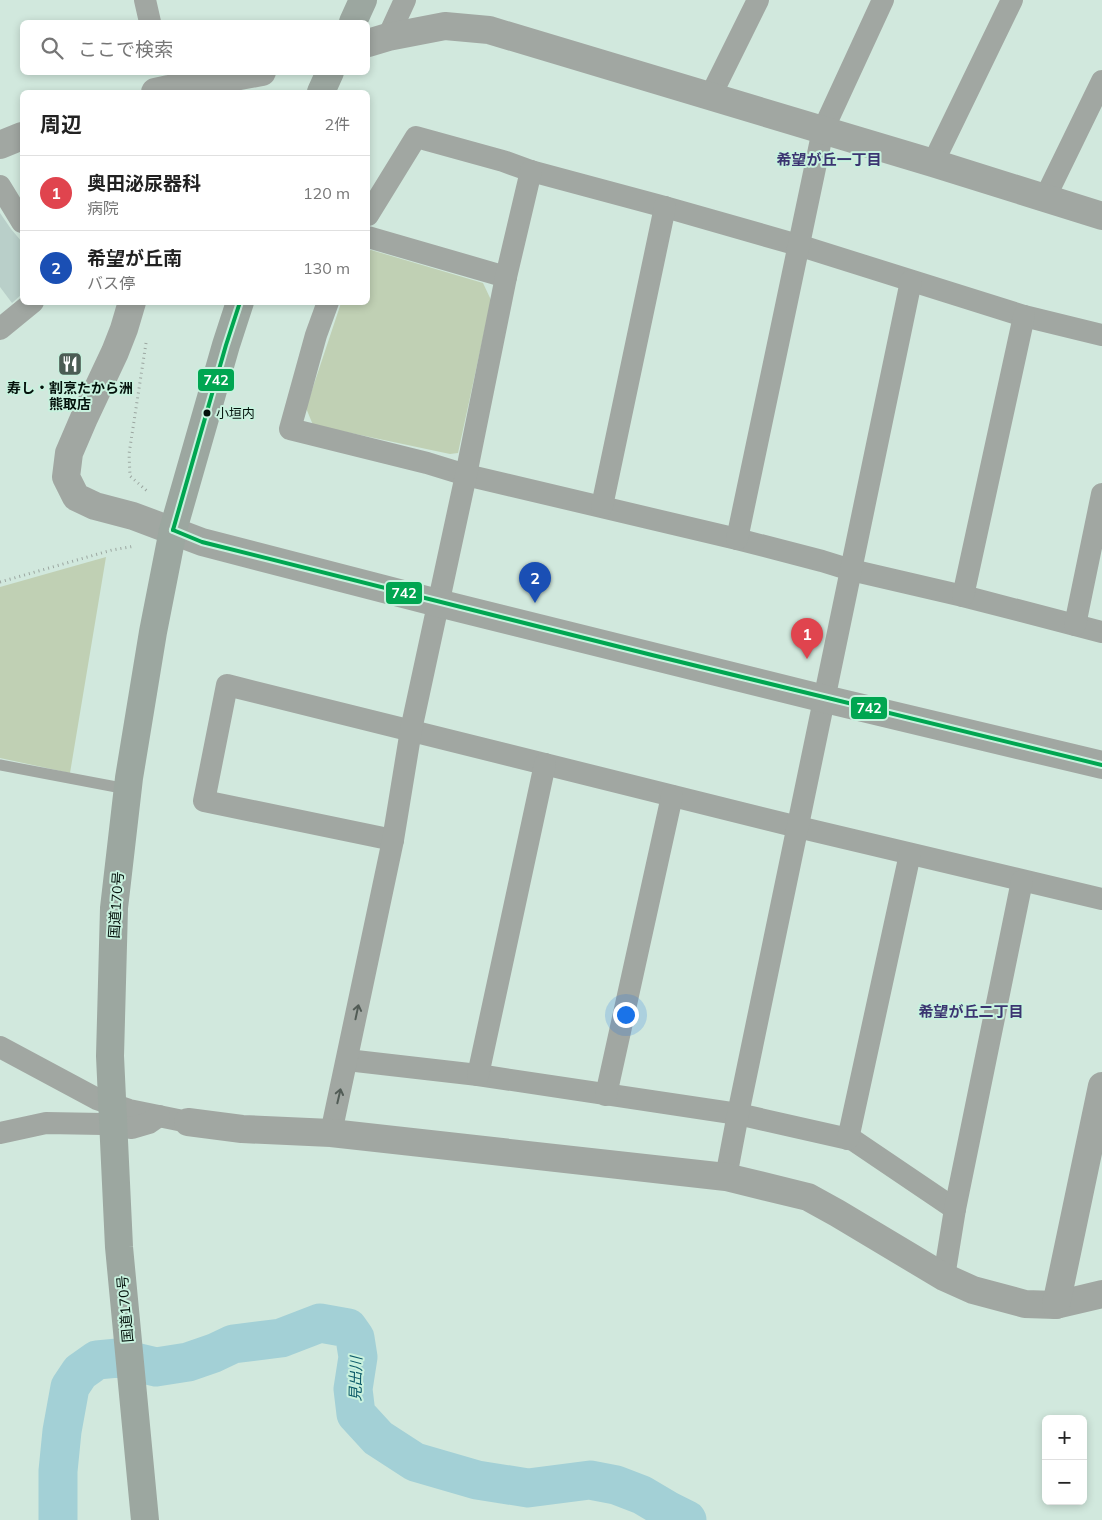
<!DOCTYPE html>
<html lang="ja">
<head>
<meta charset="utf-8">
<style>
	body { margin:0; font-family:Mulish,"Noto Sans JP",sans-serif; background:#f6f6f6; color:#222 }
	.controls { position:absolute; right:15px; bottom:15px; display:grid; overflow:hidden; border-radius:8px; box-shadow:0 2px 8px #0003 }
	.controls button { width:45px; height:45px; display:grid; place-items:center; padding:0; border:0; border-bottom:1px solid #e0e0e0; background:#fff; color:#222; font:25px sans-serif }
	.you { position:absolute; left:625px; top:1014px; width:18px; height:18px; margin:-12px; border:4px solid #fff; border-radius:50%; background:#1a73e8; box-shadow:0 0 0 8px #1a73e833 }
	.badge { display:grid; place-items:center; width:32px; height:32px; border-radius:50%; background:#7c3aed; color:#fff; font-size:16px; font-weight:700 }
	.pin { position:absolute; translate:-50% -41px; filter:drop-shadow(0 1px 2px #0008) }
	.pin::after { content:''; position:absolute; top:26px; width:18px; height:15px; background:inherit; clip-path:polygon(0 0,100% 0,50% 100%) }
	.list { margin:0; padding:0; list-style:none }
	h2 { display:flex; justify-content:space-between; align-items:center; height:65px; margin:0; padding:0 20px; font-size:21px }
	h2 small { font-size:16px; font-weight:400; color:#767676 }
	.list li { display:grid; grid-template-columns:32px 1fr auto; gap:15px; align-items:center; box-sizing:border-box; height:75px; padding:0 20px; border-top:1px solid #e0e0e0 }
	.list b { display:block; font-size:19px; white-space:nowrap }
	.list p { margin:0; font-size:16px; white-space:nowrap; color:#767676 }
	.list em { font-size:16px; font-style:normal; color:#767676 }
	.icon { flex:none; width:28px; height:28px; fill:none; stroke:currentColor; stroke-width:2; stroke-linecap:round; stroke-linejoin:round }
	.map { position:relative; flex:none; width:1102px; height:1520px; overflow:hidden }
	.search { position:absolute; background:#fff; box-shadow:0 2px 8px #0003; left:20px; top:20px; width:350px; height:55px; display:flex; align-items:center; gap:12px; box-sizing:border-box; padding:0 18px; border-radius:8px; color:#767676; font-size:19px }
	.panel { position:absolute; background:#fff; box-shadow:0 2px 8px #0003; left:20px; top:90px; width:350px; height:215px; border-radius:8px }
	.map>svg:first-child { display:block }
	.green { fill:#c0d0b4 }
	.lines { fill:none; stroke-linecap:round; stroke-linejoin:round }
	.river { stroke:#a3d0d6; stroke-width:39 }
	.building { fill:#b9cfc9 }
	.path { stroke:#9ba6a0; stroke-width:3; stroke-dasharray:1 4; stroke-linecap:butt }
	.service { stroke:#a1a7a2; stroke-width:11 }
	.minor { stroke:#a1a7a2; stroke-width:22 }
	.tertiary { stroke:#a1a7a2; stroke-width:28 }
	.trunk { stroke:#9ca7a0; stroke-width:28 }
	.bus-1-casing { stroke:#c8f1de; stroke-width:8 }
	.bus-1 { stroke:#00a651; stroke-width:4 }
	.oneway { stroke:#525c56 }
	.bus-dot { fill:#03110b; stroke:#c8f1de; stroke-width:2 }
	.labels { text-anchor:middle; stroke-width:4; stroke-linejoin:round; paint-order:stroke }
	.bus-label { font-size:13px; fill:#03110b; stroke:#c8f1de; text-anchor:start }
	.poi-label { font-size:14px; font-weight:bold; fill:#03110b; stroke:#c8f1de }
	.street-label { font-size:14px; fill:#03110b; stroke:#c8f1de }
	.neighbourhood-label { font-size:15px; font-weight:bold; fill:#3b3571; stroke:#c8f1de }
	.water-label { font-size:15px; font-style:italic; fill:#0c5a68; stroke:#c8f1de }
	.line-badge { stroke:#c8f1de; stroke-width:2 }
	.badge-label { font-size:14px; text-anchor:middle; font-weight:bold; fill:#fff }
</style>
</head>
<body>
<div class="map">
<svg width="1102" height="1520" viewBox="0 0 1102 1520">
	<rect width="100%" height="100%" fill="#d1e8dd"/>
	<g class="green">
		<path d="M371,250L483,283L491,300L458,453L450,454L313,425L306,408L341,303L368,302V251Z"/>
		<path d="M106,557L70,773L0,758V587Z"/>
	</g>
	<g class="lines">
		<path class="river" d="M58,1520V1471L62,1431L70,1387L80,1372L97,1360L118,1358L156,1367L188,1362L214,1353L233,1344L281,1338L320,1323L348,1328L355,1338L358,1357L353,1389L356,1414L378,1438L415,1462L477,1480L528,1488L590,1480L616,1485L642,1495L669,1511L687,1520"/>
	</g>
	<path class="building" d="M0,213L11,229L22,242V294L12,303L0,287Z"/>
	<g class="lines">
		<g class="path">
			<path d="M146,343L129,454L130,476L147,491"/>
			<path d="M0,582L112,550L135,546"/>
		</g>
		<path class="service" d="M0,765L127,789"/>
		<g class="minor">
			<path d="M145,0L150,22"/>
			<path d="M388,37L405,0"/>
			<path d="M710,97L758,0"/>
			<path d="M933,163L1012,0"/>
			<path d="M0,186L22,222"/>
			<path d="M1045,198L1102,81"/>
			<path d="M368,215L416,137L503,161L531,171L665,207L798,245L1024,316L1102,335"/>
			<path d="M368,237L506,277"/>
			<path d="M328,302L316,335L290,429L427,463L466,475L737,539L822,561L851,570L963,596L1102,632"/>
			<path d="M0,329L33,302"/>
			<path d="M602,506L665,207"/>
			<path d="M737,539L823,130L883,0"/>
			<path d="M963,596L1024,316"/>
			<path d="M1075,625L1102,494"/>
			<path d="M393,840L204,801L227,685L798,827L1102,899"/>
			<path d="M0,1047L97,1099L129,1110L188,1122"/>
			<path d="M347,1060L478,1075L738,1114L853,1140L955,1209"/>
			<path d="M478,1075L545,764"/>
			<path d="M606,1095L672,796"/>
			<path d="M0,1133L46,1123L103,1124L132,1128L149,1123L159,1116"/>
			<path d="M331,1133L393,840L411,730L466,475L506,277L531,171"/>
			<path d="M848,1139L910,854"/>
			<path d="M726,1177L738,1114L911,281"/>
			<path d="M944,1277L955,1209L1022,881"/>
		</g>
		<g class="tertiary">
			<path d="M368,43L388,37L445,26L489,30L933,163L1102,216"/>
			<path d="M155,92L169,89L262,72"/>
			<path d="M0,145L22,136"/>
			<path d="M132,302L124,329L115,352L84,418L69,453L66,477L76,497L95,506L133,516L202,542L438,603L825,699L1102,765"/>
			<path d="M188,1122L242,1129L331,1133L726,1177L808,1197L837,1213L944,1277L973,1290L1025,1304L1056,1305L1102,1294"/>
			<path d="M1056,1305L1102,1086"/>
		</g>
		<g class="trunk">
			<path d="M353,22L363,0"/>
			<path d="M321,92L330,72"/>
			<path d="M145,1520L119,1247L110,1056L114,908L129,778L153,632L173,530L226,345L240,302"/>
		</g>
		<defs>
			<g id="bus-1">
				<path d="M173,530L202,542L652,655L1102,765"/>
				<path d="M173,530L226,345L240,302"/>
			</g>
		</defs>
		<use href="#bus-1" class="bus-1-casing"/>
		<use href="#bus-1" class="bus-1"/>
	</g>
	<defs><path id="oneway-shaft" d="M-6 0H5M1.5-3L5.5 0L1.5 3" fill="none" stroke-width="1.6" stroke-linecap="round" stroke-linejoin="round" transform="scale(1.25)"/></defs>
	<g class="oneway">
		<use href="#oneway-shaft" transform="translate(357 1012) rotate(-78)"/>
		<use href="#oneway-shaft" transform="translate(339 1096) rotate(-77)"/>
	</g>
	<defs>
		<symbol id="restaurant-square" viewBox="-11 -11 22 22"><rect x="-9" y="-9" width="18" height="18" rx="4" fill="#4b5c54" stroke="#c8f1de"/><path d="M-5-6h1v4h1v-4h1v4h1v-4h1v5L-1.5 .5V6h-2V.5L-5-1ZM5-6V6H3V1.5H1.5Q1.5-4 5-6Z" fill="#fff"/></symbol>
	</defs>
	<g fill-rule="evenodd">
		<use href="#restaurant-square" x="56" y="350" width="28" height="28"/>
	</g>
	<circle class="bus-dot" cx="207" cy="413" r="4.5"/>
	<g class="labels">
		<g class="bus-label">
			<text x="216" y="418">小垣内</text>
		</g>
		<g class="poi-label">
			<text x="70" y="393">寿し・割烹たから洲<tspan x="70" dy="16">熊取店</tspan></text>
		</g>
		<g class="street-label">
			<text transform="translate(116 905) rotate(-86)" y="5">国道170号</text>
			<text transform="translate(125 1309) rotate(-95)" y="5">国道170号</text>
		</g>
		<g class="neighbourhood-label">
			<text x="829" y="165">希望が丘一丁目</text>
			<text x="971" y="1017">希望が丘二丁目</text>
		</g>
		<g class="water-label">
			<text transform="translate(356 1379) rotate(-89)" y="5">見出川</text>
		</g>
	</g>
	<g class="line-badge">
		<rect x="197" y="368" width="38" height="24" rx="5" fill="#00a651"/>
		<rect x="385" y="581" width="38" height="24" rx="5" fill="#00a651"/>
		<rect x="850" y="696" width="38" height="24" rx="5" fill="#00a651"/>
	</g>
	<g class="badge-label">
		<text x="216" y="385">742</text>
		<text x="404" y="598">742</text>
		<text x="869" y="713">742</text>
	</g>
</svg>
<div class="controls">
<button>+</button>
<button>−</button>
</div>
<div class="you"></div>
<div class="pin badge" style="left:807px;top:659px;background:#e0444e">1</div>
<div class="pin badge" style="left:535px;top:603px;background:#1a4fb4">2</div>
<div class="search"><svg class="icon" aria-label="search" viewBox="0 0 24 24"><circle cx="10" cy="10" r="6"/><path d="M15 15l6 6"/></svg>ここで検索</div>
<section class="panel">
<h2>周辺<small>2件</small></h2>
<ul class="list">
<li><span class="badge" style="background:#e0444e">1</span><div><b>奥田泌尿器科</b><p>病院</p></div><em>120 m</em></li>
<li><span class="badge" style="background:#1a4fb4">2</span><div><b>希望が丘南</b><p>バス停</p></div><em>130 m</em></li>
</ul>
</section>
</div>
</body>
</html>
